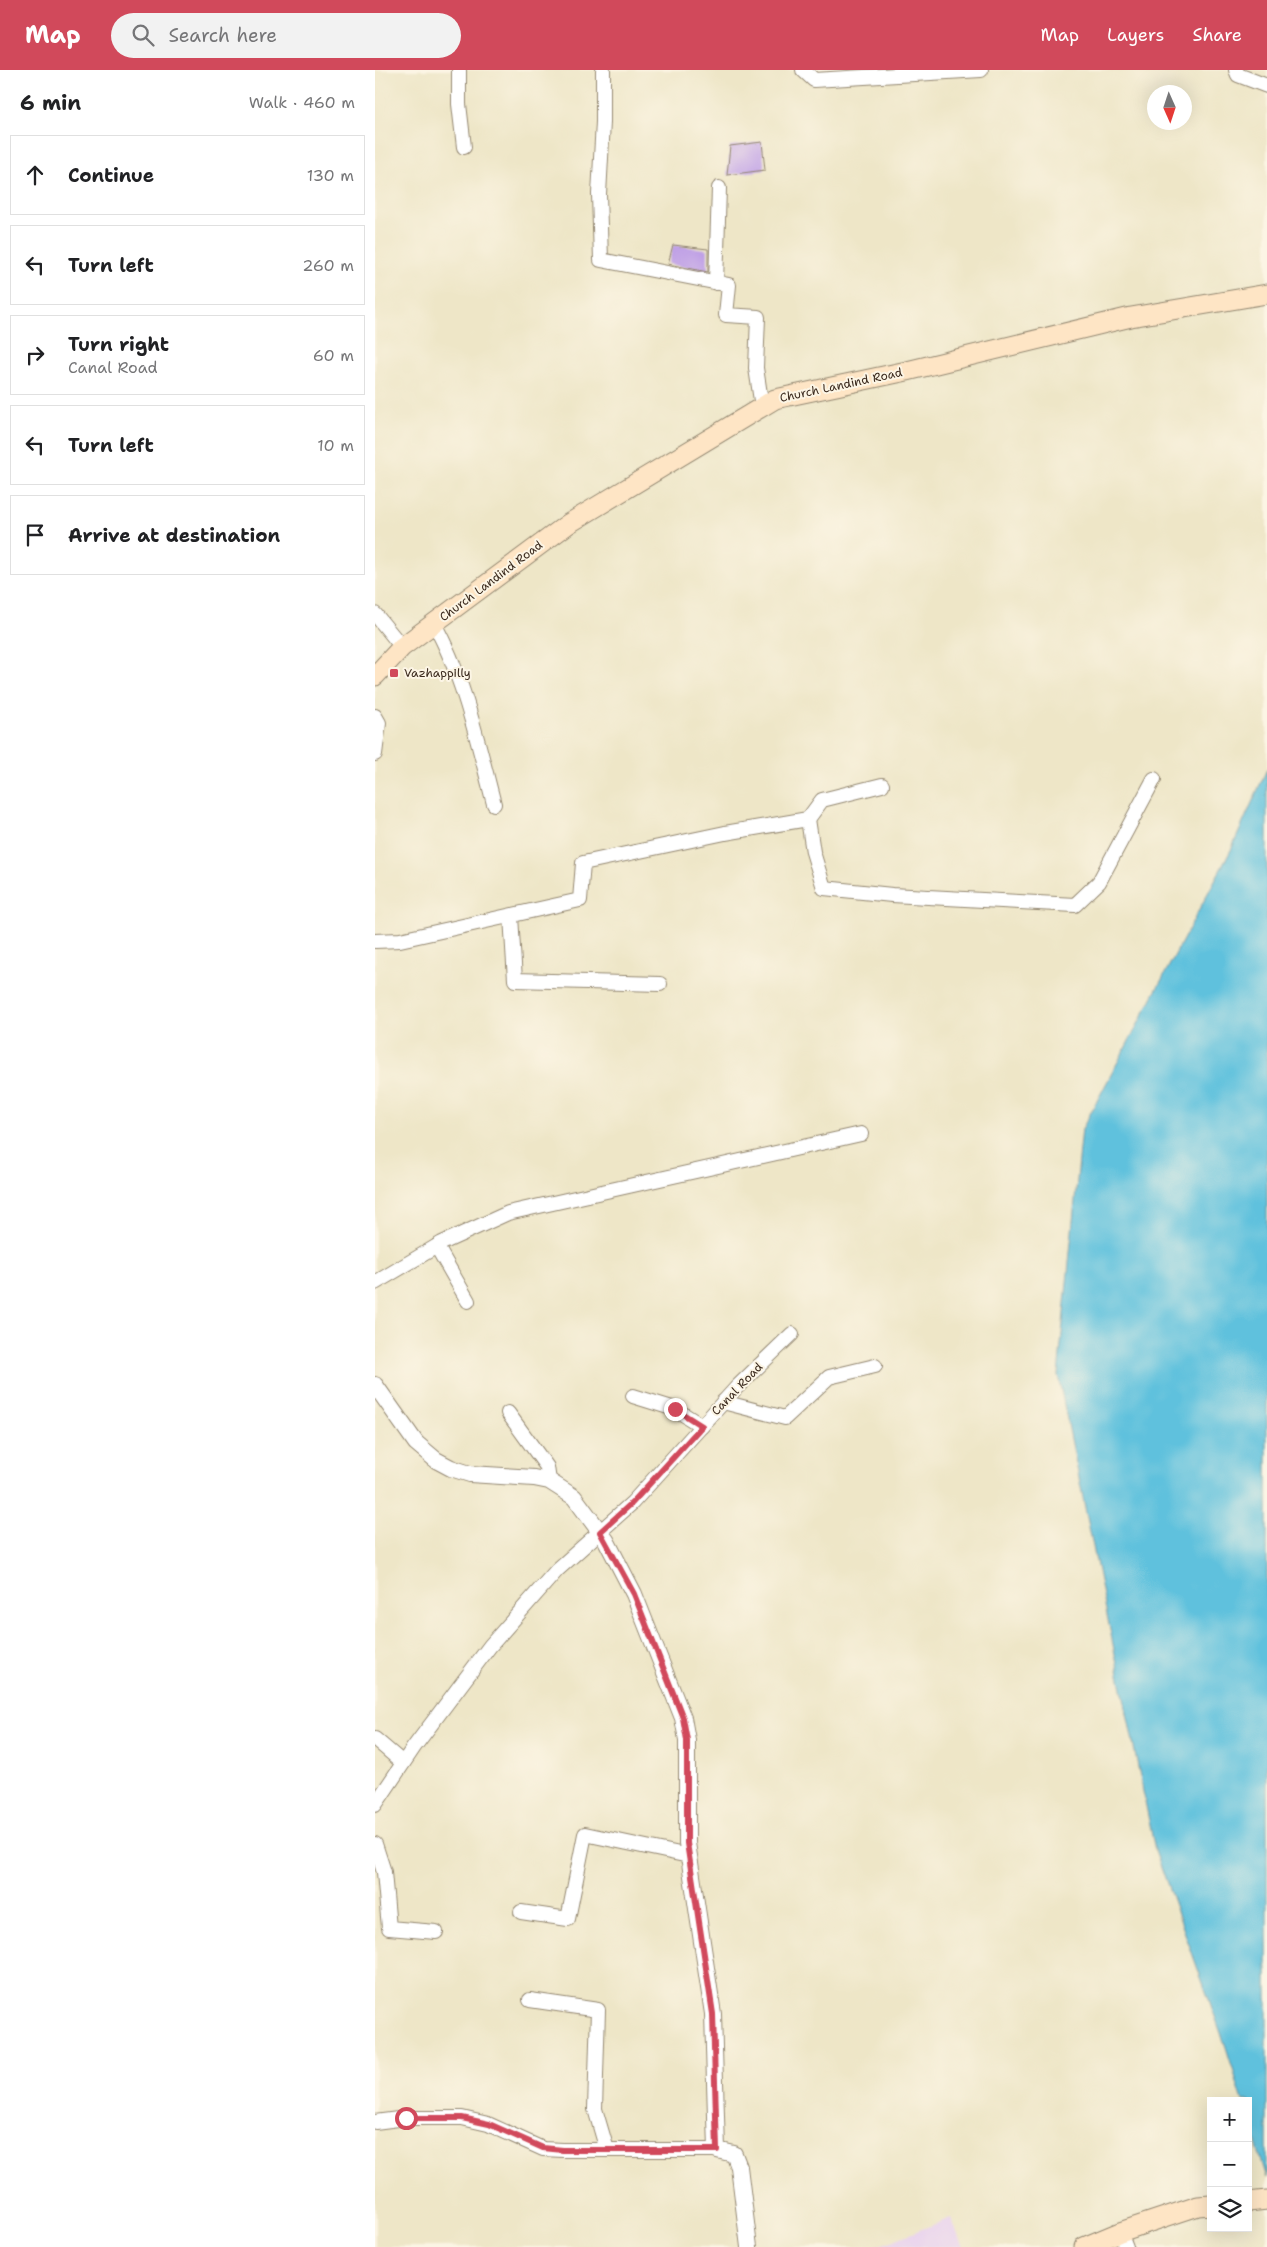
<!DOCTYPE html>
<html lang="en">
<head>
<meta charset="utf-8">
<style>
	body { margin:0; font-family:"Shantell Sans",sans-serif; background:#f2f2f2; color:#202124 }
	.controls { position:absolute; right:15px; bottom:15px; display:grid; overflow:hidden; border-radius:0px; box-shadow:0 5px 20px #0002 }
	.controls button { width:45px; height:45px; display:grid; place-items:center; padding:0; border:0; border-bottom:1px solid #e0e0e0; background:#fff; color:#202124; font:25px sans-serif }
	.compass { position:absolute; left:772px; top:15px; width:45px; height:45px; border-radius:50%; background:#fff; box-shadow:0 5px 20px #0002; rotate:177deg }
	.stop { position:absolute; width:15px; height:15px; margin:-11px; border:4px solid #d1495b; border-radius:50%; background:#fff }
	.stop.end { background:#d1495b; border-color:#fff; box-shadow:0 1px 5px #0008 }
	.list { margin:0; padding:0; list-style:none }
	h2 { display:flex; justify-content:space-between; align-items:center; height:65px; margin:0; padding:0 20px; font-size:21px }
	h2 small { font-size:16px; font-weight:400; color:#757577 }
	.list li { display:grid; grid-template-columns:32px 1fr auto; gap:15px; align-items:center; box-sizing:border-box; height:80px; margin:0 10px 10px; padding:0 10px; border:1px solid #e0e0e0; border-radius:0px }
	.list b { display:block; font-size:19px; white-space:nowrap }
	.list p { margin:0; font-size:16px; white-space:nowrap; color:#757577 }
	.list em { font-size:16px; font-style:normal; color:#757577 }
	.icon { flex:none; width:28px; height:28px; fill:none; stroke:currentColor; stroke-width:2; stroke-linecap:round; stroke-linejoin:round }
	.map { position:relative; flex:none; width:892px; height:2177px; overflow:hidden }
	header { display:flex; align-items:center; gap:30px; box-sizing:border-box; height:70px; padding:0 25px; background:#d1495b; color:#fff }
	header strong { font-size:24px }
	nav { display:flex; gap:28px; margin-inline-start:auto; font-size:18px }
	.search { width:350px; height:45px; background:#f2f2f2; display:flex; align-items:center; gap:12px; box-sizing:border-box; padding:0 18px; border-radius:28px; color:#757577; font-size:19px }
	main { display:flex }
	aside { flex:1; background:#fff }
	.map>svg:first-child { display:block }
	.built { fill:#e8d2ee }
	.water { fill:#5fc1dd; stroke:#4d767e }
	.building { fill:#c0a1e6 }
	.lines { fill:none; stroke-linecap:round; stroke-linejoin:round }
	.minor-casing { stroke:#948872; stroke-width:16 }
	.tertiary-casing { stroke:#948872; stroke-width:18 }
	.secondary-casing { stroke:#948872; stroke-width:21 }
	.minor { stroke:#fff; stroke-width:14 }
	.tertiary { stroke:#fff; stroke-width:16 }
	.secondary { stroke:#fee5c5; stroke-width:19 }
	.route { stroke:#d1495b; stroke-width:6 }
	.poi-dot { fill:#d1495b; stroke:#fcf5e5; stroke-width:2 }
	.labels { text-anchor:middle; stroke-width:4; stroke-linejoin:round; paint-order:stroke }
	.street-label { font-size:12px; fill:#3b2a1e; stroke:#fcf5e5 }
	.poi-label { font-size:12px; fill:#3b2a1e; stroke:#fcf5e5; text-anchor:start }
</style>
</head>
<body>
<header>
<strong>Map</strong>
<div class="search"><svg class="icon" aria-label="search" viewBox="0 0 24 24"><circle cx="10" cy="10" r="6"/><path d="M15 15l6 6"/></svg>Search here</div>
<nav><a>Map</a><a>Layers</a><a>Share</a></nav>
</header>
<main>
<aside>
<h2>6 min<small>Walk · 460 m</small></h2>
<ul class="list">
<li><svg class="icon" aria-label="ahead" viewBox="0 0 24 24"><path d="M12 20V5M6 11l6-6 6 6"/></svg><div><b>Continue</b></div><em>130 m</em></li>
<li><svg class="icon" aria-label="left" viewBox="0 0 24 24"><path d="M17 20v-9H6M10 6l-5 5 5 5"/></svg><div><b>Turn left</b></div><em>260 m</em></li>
<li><svg class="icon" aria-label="right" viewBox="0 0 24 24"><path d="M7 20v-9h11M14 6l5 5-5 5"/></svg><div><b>Turn right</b><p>Canal Road</p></div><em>60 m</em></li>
<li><svg class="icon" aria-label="left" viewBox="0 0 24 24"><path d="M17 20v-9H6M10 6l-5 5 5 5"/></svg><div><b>Turn left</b></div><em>10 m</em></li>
<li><svg class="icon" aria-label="arrive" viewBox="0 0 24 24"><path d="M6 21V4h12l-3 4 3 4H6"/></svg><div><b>Arrive at destination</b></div></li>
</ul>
</aside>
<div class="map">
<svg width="892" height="2177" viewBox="0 0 892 2177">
	<rect width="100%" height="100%" fill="#fcf5e5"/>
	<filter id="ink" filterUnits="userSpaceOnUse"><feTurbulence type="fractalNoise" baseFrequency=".02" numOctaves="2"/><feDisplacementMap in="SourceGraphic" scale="10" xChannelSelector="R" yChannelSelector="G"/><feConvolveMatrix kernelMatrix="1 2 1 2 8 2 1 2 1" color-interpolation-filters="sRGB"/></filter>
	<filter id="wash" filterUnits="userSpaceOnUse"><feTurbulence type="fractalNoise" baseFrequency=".0096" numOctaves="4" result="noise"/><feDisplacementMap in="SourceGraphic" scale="20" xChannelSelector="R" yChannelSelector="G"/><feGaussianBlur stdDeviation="1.12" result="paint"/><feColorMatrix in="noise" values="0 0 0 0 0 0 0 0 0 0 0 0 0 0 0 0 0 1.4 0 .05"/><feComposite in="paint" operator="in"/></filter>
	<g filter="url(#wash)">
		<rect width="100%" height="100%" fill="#eee6c7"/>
		<path class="built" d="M576,2148L588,2177H500Z"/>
		<path class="water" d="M892,699V2108L873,2048V2031H868L851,1977L780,1780L683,1305L707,1059L856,780Z"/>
		<g id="blocks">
			<g class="building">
				<path d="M387,72L390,100L352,105L355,76Z"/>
				<path d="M298,175L333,179V202L293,194Z"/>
			</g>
		</g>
	</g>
	<g filter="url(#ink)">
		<use href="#blocks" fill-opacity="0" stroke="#948872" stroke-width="1"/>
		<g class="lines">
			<defs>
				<g id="minor">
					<path d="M84,0V34L89,77"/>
					<path d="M228,0V52L224,124L226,190L354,215L351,245L383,247L381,298L387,337"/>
					<path d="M428,0L439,10L606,0"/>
					<path d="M861,0L863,5L892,16"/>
					<path d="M341,213L344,118"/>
					<path d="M0,544L27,577"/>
					<path d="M59,554C88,604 104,677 119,734"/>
					<path d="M0,646L4,653L0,684"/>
					<path d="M433,749L438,782L449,818L517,825L700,835L724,812L779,709"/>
					<path d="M136,846L140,910L285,914"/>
					<path d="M0,871L25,870L205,830L208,793L350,763L433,749L447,730L507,715"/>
					<path d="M62,1177L93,1231"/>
					<path d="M0,1213L67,1173L133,1143L486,1064"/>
					<path d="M258,1326L300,1339L327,1356"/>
					<path d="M348,1332L410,1348L454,1307L500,1296"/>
					<path d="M133,1343L172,1397L174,1411"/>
					<path d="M0,1669L28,1693"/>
					<path d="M0,1735L39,1677L115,1576L182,1500L257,1433L362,1317L417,1264"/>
					<path d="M0,1774L9,1802L14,1858L61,1862"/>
					<path d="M146,1842L193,1849L210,1764L314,1786"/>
					<path d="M155,1930L223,1940L220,2039L232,2080"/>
					<path d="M0,2052L31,2048H87L113,2054L168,2079L188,2080H342"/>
					<path d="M745,2162L751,2177"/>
				</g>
				<path id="tertiary" d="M0,1315L41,1373L61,1390L76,1398L95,1404L159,1408L174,1411L199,1427L231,1470L259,1524L308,1648L312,1670V1773L338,1944L342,2080L359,2084L364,2097L374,2177"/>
				<g id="secondary">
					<path d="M0,606L27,577L193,454L400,329L532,301L756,247L892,224"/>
					<path d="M873,2132L892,2130"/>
					<path d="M709,2177L745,2162L823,2136L836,2135"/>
				</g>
			</defs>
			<use href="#minor" class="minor-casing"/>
			<use href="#tertiary" class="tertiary-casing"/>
			<use href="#secondary" class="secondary-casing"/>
			<use href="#minor" class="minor"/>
			<use href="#tertiary" class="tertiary"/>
			<use href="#secondary" class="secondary"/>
		</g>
	</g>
	<g class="lines" filter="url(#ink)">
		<path class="route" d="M31,2048H87L114,2054L168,2078L188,2080H342L338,1944L312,1773V1670L308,1648L259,1524L225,1462L257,1433L327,1356L300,1339"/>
	</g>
	<rect class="poi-dot" x="14" y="598" width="10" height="10" rx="2.5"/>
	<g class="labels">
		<g class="street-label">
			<text transform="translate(466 315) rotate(-12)" y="4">Church Landind Road</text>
			<text transform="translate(116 511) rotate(-37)" y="4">Church Landind Road</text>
			<text transform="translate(362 1319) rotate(-46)" y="4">Canal Road</text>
		</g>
		<g class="poi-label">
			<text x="29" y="607">Vazhappilly</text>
		</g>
	</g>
</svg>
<div class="controls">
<button>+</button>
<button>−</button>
<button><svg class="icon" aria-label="layers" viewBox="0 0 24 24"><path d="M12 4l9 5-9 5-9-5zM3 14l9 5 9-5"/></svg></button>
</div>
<svg class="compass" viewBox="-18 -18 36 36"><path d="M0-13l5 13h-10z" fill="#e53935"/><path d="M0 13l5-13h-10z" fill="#757577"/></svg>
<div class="stop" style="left:31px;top:2048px"></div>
<div class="stop end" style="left:300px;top:1339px"></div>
</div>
</main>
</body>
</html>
